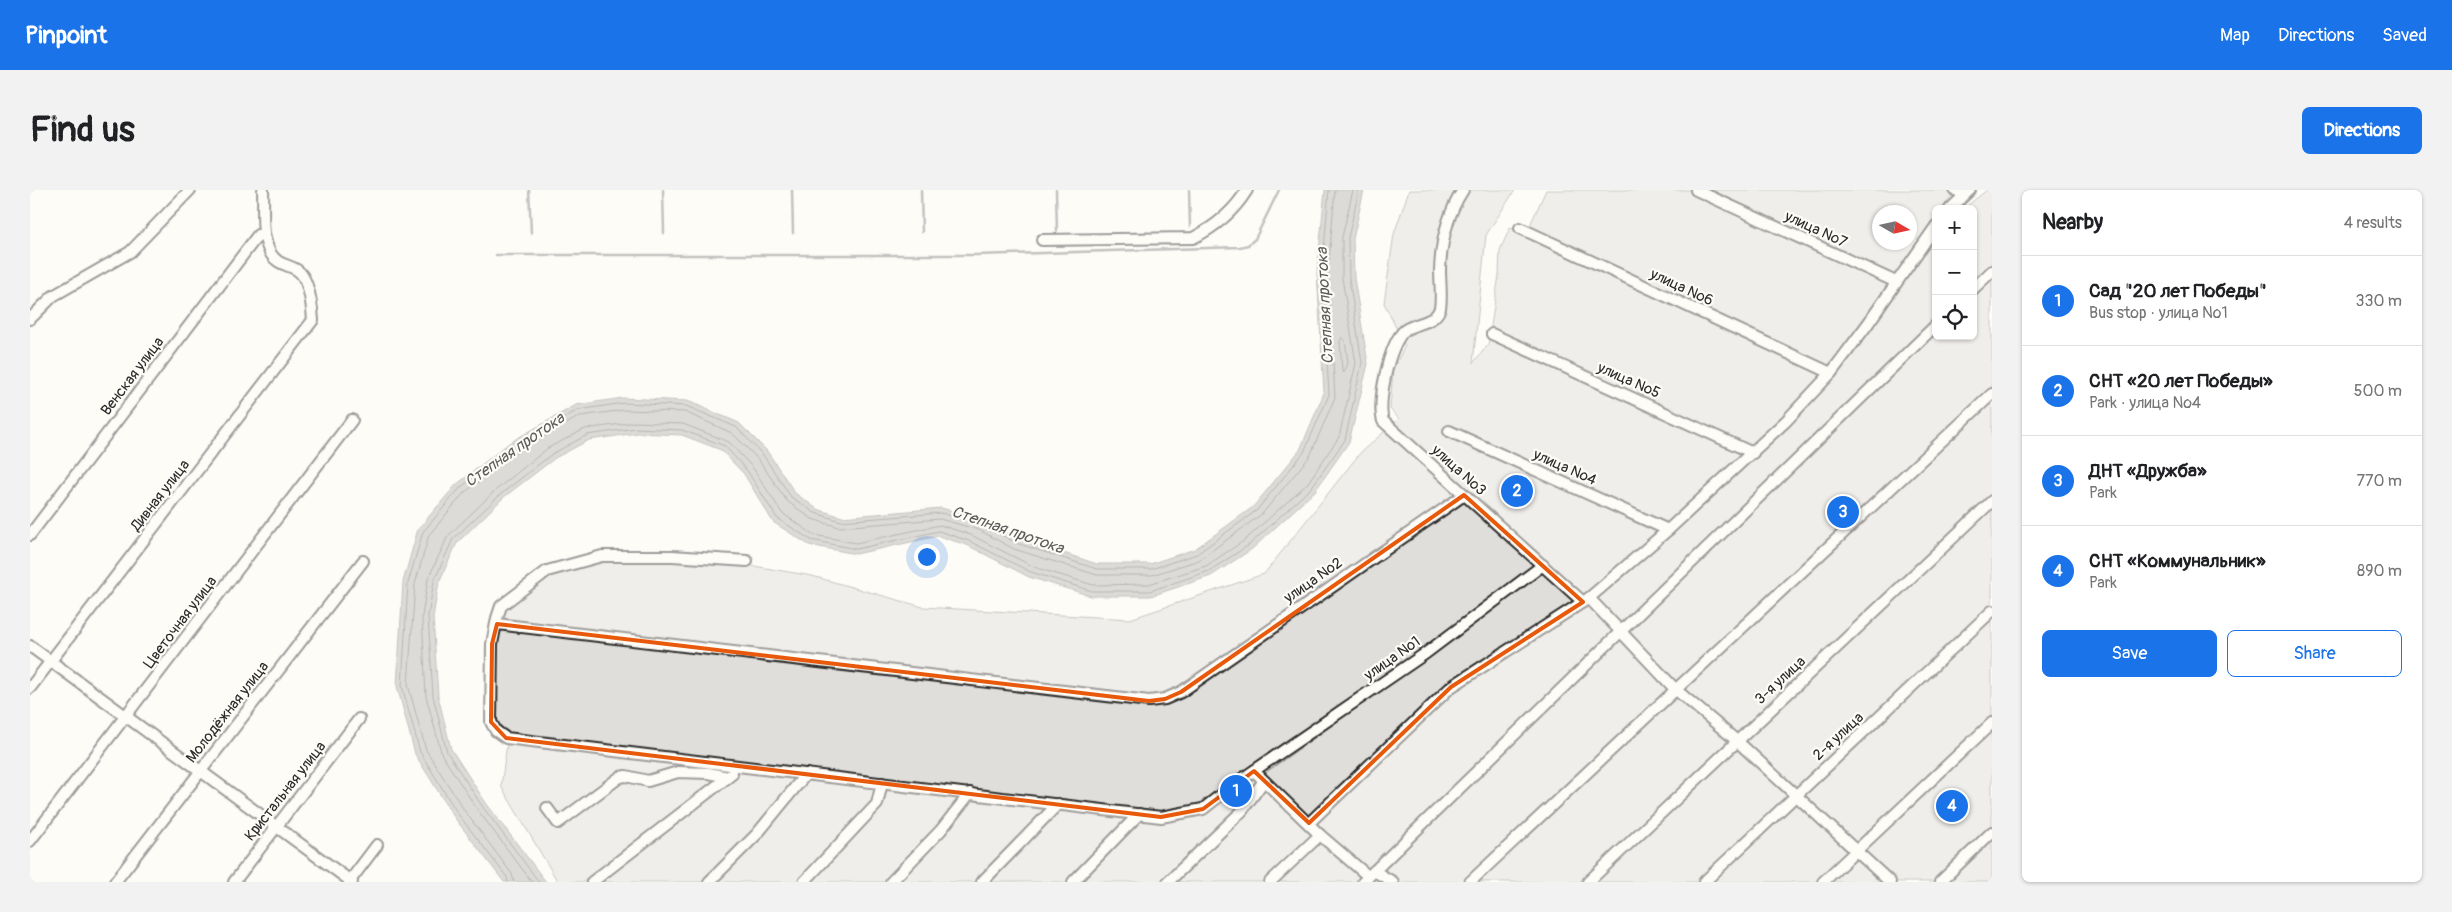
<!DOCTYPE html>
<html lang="en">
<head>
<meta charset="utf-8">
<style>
	body { margin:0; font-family:Pangolin,sans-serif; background:#f2f2f2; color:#202124 }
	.controls { position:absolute; right:15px; top:15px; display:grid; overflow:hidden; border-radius:8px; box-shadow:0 1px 4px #0004 }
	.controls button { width:45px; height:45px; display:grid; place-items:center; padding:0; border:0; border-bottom:1px solid #e0e0e0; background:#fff; color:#202124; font:25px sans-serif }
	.compass { position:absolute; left:1842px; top:15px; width:45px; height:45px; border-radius:50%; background:#fff; box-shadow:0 1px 4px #0004; rotate:99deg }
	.you { position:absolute; left:896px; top:366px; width:18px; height:18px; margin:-12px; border:4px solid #fff; border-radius:50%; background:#1a73e8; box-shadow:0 0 0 8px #1a73e833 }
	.badge { display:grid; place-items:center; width:32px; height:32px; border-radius:50%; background:#1a73e8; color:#fff; font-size:16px; font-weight:700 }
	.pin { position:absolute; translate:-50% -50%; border:2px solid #fff; box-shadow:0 1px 5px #0006 }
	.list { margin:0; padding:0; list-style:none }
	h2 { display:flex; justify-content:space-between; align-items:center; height:65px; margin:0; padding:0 20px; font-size:21px }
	h2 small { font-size:16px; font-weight:400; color:#757577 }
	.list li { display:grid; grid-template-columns:32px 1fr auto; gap:15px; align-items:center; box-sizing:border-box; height:90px; padding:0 20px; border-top:1px solid #e0e0e0 }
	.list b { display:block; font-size:19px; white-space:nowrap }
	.list p { margin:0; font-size:16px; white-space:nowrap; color:#757577 }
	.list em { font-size:16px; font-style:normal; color:#757577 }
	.actions { display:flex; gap:10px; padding:15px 20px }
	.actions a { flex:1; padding:11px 0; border:1px solid #1a73e8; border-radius:8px; text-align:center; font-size:18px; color:#1a73e8 }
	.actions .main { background:#1a73e8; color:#fff }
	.icon { flex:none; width:28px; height:28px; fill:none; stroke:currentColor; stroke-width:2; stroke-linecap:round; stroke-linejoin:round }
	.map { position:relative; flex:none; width:1962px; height:692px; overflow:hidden; border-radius:8px }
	header { display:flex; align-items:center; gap:30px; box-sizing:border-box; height:70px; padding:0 25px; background:#1a73e8; color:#fff }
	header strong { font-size:24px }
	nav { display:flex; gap:28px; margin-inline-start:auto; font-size:18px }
	.intro { display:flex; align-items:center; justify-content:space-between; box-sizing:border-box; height:120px; padding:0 30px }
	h1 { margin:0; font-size:35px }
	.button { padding:12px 22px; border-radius:8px; background:#1a73e8; color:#fff; font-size:18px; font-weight:700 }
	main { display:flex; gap:30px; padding:0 30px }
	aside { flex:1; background:#fff; border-radius:8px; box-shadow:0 1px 4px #0004 }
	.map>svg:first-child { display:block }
	.green { fill:#dfdeda; stroke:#858482; fill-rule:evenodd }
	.water { fill:#b5b4b1; stroke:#7e7d7b }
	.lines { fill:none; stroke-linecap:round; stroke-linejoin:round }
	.shore { stroke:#626261; stroke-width:1 }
	.stream { stroke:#7e7d7b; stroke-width:2.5 }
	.minor-casing { stroke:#2b2b2b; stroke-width:14 }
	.minor { stroke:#fdfcf7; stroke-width:10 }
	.marked { fill:none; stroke:#e8590c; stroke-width:4; stroke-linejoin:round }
	.labels { text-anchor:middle; stroke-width:4.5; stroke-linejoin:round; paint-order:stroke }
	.street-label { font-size:15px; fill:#2b2b2b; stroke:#fdfcf7 }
	.water-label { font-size:16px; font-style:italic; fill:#5b5b5a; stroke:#fdfcf7 }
</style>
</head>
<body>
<header>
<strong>Pinpoint</strong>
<nav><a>Map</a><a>Directions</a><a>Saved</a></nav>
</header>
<div class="intro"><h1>Find us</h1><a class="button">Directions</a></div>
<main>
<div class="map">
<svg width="1962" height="692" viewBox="0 0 1962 692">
	<rect width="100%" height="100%" fill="#fdfcf7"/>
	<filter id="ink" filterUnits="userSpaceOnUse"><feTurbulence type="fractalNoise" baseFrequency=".02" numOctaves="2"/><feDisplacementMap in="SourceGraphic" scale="10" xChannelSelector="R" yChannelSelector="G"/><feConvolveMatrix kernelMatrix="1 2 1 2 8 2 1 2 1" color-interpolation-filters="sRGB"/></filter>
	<g filter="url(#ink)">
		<g class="green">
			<path d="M1379,0H1485L1456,45L1443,173L1458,155L1469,85L1470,60L1480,38L1496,44L1516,0H1931L1921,6L1912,19H1906V27L1784,198L1568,406L1758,237L1822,164L1906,47V146H1943V19H1933L1957,0H1962V526L1787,692H528L471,596L477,554L1126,629L1173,625L1204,602L1219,619L1241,592L1235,583L1394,470L1235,570L1172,613L1141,622L1090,618L474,543L465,535V455L473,418L518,384L571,371H641L718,375L782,386L893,417L1100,429L1234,384L1331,262L1369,229L1360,219L1363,179L1375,156L1354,113L1364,44ZM1850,22H1880V52H1850Z"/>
			<path d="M1962,539V692H1800Z"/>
		</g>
		<path class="water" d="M1295,0H1334L1323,49L1324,88L1338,174L1319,252L1285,301L1222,359L1181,386L1121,406H1061L999,387L937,355L908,346L826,364L779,355L743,332L714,284L691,260L652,245L607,243L559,250L525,268L474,307L427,353L409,392L403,427L408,506L421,559L456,613L516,692H474L424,627L385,564L367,496L373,392L388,339L426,295L479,253L546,215L593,208L658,211L709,233L737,261L765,303L787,319L812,327L911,318L954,329L988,348L1067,374H1120L1165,359L1223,317L1270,260L1294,203L1287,82Z"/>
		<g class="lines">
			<g class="shore">
				<path d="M1312,148L1315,150L1318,173L1314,183L1312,181L1310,151Z"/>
				<path d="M478,692L477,687L428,624L390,562L372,496L378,393L393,342L430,298L482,257L548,220L594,213L656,216L706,237L733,265L761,307L785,323L811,331L911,323L952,334L986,353L1067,379H1121L1167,364L1227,320L1274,262L1299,205L1292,82L1299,0"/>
				<path d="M484,692L482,684L434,620L396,560L378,495L385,394L399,345L434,303L486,263L550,226L594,220L655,222L702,243L728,269L757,311L782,329L809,337L910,329L949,340L984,359L1067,385H1122L1169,370L1232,324L1280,266L1305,207L1298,83L1305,0"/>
				<path d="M502,692L447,619L412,565L396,506L392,426L398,389L418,346L467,299L518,258L555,239L606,232L653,234L699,252L723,278L752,323L784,345L826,353L910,335L941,345L1004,377L1063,395L1119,394L1176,376L1215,350L1277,294L1309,247L1326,173L1312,88V47L1323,0"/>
				<path d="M509,692L452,616L417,562L403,506L398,426L404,391L423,349L471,304L522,264L557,245L606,238L652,240L695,256L718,282L747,328L781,350L826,359L909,341L939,351L1001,382L1062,401H1120L1179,381L1219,355L1281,298L1315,250L1332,173L1319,88L1318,48L1329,0"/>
			</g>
			<g class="stream">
				<path d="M499,0L501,43"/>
				<path d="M633,0L634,43"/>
				<path d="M762,0L763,43"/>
				<path d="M891,0L892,42"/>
				<path d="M1026,0L1027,41"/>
				<path d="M1159,0L1160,37"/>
				<path d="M466,65H946L1210,57L1218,55L1225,49L1249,0"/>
			</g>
			<defs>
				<g id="minor">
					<path d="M1433,0C1418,23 1411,53 1410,80C1410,92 1412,107 1410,118C1405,134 1386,132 1375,140C1359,153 1347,212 1353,231L1553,412"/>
					<path d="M1666,0L1866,92"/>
					<path d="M1925,0L1934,4"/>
					<path d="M1920,19L1940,0"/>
					<path d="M1490,38L1801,183"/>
					<path d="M1012,50L1163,48C1185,37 1204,21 1217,0"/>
					<path d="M1943,99L1962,81"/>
					<path d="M0,129L23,106L100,62L160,0"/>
					<path d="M1462,144L1723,263"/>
					<path d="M1419,241L1638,340"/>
					<path d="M0,345L228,45"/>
					<path d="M717,371L642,366H572L517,381L471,416L467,428L462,454L461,532L466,541L476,548L1131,627L1173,619L1206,593L1396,463L1513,375"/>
					<path d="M1559,408L1645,499L1707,551L1860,692"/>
					<path d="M467,434L1119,511L1135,509L1151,502L1434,305"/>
					<path d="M0,456L322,692"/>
					<path d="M0,498L283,130C282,116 279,88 267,80C257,74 248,75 241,64C230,46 234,21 233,0"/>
					<path d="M1224,581L1290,645L1338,686"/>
					<path d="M517,618L528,633L590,587L596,586L618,591L648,582L678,583L698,587"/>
					<path d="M1279,633L1421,497L1559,408L1638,340L1756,231L1801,183L1837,135L1906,36"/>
					<path d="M0,651L322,230"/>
					<path d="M1344,681L1363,692"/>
					<path d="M85,692L333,371"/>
					<path d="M204,692L329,529"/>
					<path d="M319,692L347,655"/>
					<path d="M562,692L702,584"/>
					<path d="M679,692L727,644L776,584"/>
					<path d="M774,692L847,614L852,593"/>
					<path d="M861,692L911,640L940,603"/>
					<path d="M952,692L1028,614"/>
					<path d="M1043,692L1109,624"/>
					<path d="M1138,692L1211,622L1233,592"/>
					<path d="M1240,692L1290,645"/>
					<path d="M1333,692L1906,135"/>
					<path d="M1440,692L1962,204"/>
					<path d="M1558,692L1962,311"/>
					<path d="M1674,692L1962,421"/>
					<path d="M1793,692L1962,533"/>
					<path d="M1910,692L1962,642"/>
				</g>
			</defs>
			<use href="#minor" class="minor-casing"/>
			<use href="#minor" class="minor"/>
		</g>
	</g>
	<path d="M0 0H1962V692H0ZM1434,305L1553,412L1421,497L1279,633L1224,581L1173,619L1131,627L476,548L461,532L462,454L467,434L1119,511L1135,509L1151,502Z" fill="#fdfcf7" fill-opacity=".55" fill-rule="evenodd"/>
	<path class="marked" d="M1434,305L1553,412L1421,497L1279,633L1224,581L1173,619L1131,627L476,548L461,532L462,454L467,434L1119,511L1135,509L1151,502Z"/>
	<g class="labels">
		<g class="street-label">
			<text transform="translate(1786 39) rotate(25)" y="5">улица №7</text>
			<text transform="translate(1652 97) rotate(25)" y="5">улица №6</text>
			<text transform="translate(102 186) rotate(-53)" y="5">Венская улица</text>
			<text transform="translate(1599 190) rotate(24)" y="5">улица №5</text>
			<text transform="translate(1535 277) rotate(24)" y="5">улица №4</text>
			<text transform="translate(1429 280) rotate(42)" y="5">улица №3</text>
			<text transform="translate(130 305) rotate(-52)" y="5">Дивная улица</text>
			<text transform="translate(1283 390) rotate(-35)" y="5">улица №2</text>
			<text transform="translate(150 432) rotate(-53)" y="5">Цветочная улица</text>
			<text transform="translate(1362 468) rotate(-35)" y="5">улица №1</text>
			<text transform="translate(1750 490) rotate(-43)" y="5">3-я улица</text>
			<text transform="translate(197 522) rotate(-52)" y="5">Молодёжная улица</text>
			<text transform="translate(1808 546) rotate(-43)" y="5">2-я улица</text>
			<text transform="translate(255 601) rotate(-52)" y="5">Кристальная улица</text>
		</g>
		<g class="water-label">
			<text transform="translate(1294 116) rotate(-93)" y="6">Степная протока</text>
			<text transform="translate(484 259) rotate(-35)" y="6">Степная протока</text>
			<text transform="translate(978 339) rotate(19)" y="6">Степная протока</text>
		</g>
	</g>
</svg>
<div class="controls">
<button>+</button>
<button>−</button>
<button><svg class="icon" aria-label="locate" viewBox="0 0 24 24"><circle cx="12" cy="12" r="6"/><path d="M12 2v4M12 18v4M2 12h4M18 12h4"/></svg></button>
</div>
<svg class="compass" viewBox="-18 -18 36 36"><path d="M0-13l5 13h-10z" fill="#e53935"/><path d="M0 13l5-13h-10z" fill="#757577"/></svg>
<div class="you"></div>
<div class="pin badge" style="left:1206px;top:601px">1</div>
<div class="pin badge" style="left:1487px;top:301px">2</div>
<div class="pin badge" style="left:1813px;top:322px">3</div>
<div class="pin badge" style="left:1922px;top:616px">4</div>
</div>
<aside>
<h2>Nearby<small>4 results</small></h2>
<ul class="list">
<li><span class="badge">1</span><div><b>Сад &quot;20 лет Победы&quot;</b><p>Bus stop · улица №1</p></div><em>330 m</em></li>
<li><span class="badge">2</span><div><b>СНТ «20 лет Победы»</b><p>Park · улица №4</p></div><em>500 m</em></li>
<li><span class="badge">3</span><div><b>ДНТ «Дружба»</b><p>Park</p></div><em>770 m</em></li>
<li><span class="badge">4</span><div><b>СНТ «Коммунальник»</b><p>Park</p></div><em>890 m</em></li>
</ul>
<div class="actions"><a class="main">Save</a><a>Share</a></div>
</aside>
</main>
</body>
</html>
